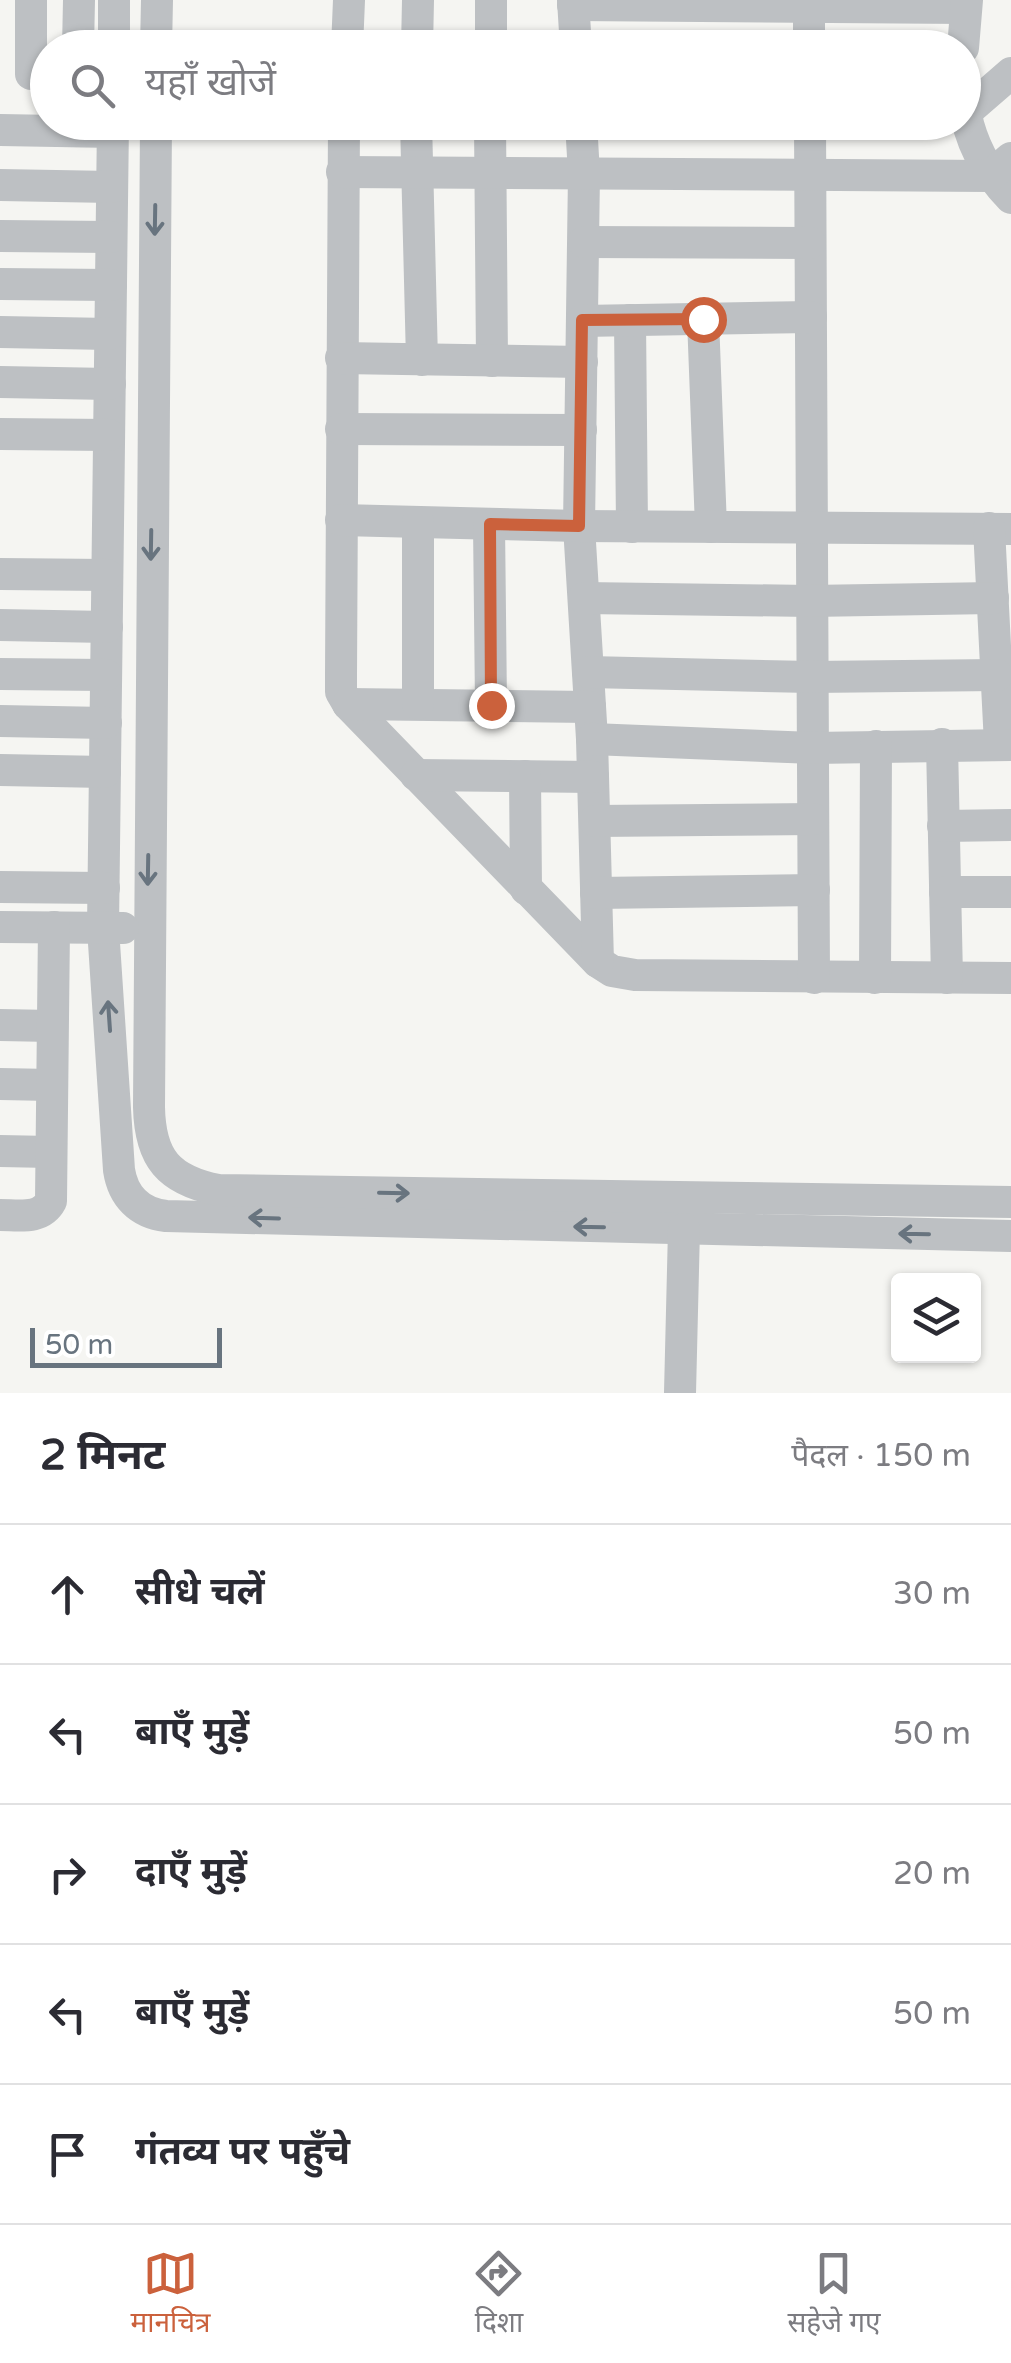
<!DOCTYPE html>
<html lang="hi">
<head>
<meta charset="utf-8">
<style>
	body { margin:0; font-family:"Varela Round","Noto Sans Devanagari",sans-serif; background:#f7f7f7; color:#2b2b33 }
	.controls { position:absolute; right:30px; bottom:30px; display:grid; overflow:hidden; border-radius:10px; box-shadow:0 2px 8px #0004 }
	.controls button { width:90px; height:90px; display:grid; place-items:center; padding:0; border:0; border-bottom:2px solid #e1e1e2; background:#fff; color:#2b2b33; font:50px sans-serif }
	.scale { position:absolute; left:30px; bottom:25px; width:192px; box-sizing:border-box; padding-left:10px; border:5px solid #68747f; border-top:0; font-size:28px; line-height:35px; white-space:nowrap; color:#68747f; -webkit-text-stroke:8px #fff; paint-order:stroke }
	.stop { position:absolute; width:30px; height:30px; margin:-22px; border:8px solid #cb613c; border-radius:50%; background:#fff }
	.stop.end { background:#cb613c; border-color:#fff; box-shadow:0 2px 10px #0008 }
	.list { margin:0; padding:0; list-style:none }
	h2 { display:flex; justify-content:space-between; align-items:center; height:130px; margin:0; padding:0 40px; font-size:42px }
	h2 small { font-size:32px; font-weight:400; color:#7c7c81 }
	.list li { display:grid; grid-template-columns:65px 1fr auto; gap:30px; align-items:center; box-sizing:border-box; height:140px; padding:0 40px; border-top:2px solid #e1e1e2 }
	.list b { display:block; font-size:38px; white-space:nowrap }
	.list em { font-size:32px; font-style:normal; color:#7c7c81 }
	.icon { flex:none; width:55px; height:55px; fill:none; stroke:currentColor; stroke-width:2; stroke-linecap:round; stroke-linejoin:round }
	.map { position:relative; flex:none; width:1011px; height:1393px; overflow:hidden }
	.search { position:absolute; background:#fff; box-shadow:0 2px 8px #0004; left:30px; right:30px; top:30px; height:110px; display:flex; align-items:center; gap:25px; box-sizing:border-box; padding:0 35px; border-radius:55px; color:#7c7c81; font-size:38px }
	.sheet { height:830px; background:#fff }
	nav { display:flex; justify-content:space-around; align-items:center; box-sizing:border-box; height:140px; border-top:2px solid #e1e1e2; background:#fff; font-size:28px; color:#7c7c81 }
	nav a { display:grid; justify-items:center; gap:5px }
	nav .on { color:#cb613c }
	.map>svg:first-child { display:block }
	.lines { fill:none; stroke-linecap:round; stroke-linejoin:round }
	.minor { stroke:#bdc0c3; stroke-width:32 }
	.oneway { stroke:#68747f }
	.route { stroke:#cb613c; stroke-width:12 }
</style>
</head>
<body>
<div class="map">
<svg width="1011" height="1393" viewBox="0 0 1011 1393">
	<rect width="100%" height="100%" fill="#f5f5f2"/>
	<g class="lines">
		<g class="minor">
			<path d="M573,0L576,48"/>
			<path d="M809,0V48"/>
			<path d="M573,5L966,8"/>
			<path d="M78,48L79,0"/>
			<path d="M114,48V0"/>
			<path d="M156,48L157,0"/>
			<path d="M347,48L349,0"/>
			<path d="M417,48L418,0"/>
			<path d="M491,48V0"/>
			<path d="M963,48L967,0"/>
			<path d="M31,74V0"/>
			<path d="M964,104C969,140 986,172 1011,198"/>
			<path d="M965,113L1011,73"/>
			<path d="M113,122L103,928L119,1170C123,1196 139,1213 166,1216L1011,1236"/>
			<path d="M156,122L149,1107C150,1159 169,1180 218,1190L1011,1202"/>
			<path d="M344,122L341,675V692L348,704L598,962L612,971L635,975L1011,978"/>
			<path d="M416,122L422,360"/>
			<path d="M490,122L492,361"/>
			<path d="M581,122L584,174L579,526L592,739L598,962"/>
			<path d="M810,122L814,978"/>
			<path d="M0,130L113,132"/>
			<path d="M342,172L990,176L1011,158"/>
			<path d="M0,185L112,187"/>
			<path d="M0,236L111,237"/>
			<path d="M584,242L810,243"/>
			<path d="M0,284L111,285"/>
			<path d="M703,319L711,527"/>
			<path d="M630,320L632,527"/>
			<path d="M582,321L811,317"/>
			<path d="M0,332L110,334"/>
			<path d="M341,358L582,362"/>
			<path d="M0,382L110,384"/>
			<path d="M341,429L581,430"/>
			<path d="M0,434L109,435"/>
			<path d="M341,520L579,526L1011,529"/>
			<path d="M489,524L491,705"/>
			<path d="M989,528L1000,744"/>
			<path d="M0,574L107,575"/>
			<path d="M584,598L810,601L993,598"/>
			<path d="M0,625L107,627"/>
			<path d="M588,672L811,677L997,675"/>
			<path d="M0,674L106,675"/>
			<path d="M348,704L590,707"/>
			<path d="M418,704V522"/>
			<path d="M0,721L106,723"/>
			<path d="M592,739L813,748L1011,745"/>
			<path d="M942,744L947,978"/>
			<path d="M0,770L105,772"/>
			<path d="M416,775L593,777"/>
			<path d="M525,776L526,889"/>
			<path d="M595,821L813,819"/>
			<path d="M943,826L1011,825"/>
			<path d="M0,887L104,888"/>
			<path d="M945,892H1011"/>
			<path d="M596,893L814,890"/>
			<path d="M0,927L123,928"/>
			<path d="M875,978L876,746"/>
			<path d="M0,1025L52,1026"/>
			<path d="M0,1084L51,1085"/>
			<path d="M0,1151L50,1152"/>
			<path d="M0,1215C19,1215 41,1220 51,1201L54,927"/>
			<path d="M680,1393L684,1229"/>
		</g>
	</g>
	<defs><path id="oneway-shaft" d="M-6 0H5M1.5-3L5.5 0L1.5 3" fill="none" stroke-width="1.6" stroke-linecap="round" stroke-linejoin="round" transform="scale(2.5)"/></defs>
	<g class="oneway">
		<use href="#oneway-shaft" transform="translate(155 220) rotate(91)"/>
		<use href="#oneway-shaft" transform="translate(151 545) rotate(91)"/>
		<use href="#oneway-shaft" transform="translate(148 870) rotate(91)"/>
		<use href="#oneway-shaft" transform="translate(109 1016) rotate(-94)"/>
		<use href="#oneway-shaft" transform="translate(394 1193) rotate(1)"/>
		<use href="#oneway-shaft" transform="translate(264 1218) rotate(-178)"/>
		<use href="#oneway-shaft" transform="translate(589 1227) rotate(-179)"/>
		<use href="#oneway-shaft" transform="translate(914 1234) rotate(-179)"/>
	</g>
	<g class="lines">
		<path class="route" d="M491,705L490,524L579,526L582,320L703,319"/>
	</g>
</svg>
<div class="controls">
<button><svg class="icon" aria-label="layers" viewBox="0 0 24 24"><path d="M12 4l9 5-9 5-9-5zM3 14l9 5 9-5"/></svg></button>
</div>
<div class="scale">50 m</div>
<div class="stop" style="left:703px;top:319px"></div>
<div class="stop end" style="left:491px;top:705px"></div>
<div class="search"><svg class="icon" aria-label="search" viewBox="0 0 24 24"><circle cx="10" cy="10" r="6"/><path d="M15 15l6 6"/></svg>यहाँ खोजें</div>
</div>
<section class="sheet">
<h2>2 मिनट<small>पैदल · 150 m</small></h2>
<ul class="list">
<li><svg class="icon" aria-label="ahead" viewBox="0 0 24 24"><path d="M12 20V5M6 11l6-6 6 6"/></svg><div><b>सीधे चलें</b></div><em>30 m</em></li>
<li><svg class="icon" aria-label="left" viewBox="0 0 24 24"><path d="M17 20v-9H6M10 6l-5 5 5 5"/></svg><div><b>बाएँ मुड़ें</b></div><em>50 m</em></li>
<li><svg class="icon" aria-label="right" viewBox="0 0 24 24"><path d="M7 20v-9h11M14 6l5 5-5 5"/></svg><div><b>दाएँ मुड़ें</b></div><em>20 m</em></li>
<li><svg class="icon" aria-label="left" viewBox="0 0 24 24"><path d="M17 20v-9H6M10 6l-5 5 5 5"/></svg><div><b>बाएँ मुड़ें</b></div><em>50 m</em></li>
<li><svg class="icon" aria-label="arrive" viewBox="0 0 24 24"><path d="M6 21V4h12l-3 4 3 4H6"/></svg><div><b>गंतव्य पर पहुँचे</b></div></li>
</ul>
</section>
<nav>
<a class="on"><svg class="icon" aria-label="map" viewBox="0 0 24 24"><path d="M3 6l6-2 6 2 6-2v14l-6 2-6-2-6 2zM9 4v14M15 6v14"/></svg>मानचित्र</a>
<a><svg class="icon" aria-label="directions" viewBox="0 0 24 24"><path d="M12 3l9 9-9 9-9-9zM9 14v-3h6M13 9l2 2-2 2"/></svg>दिशा</a>
<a><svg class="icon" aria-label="saved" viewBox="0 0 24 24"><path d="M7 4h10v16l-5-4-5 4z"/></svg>सहेजे गए</a>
</nav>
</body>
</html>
